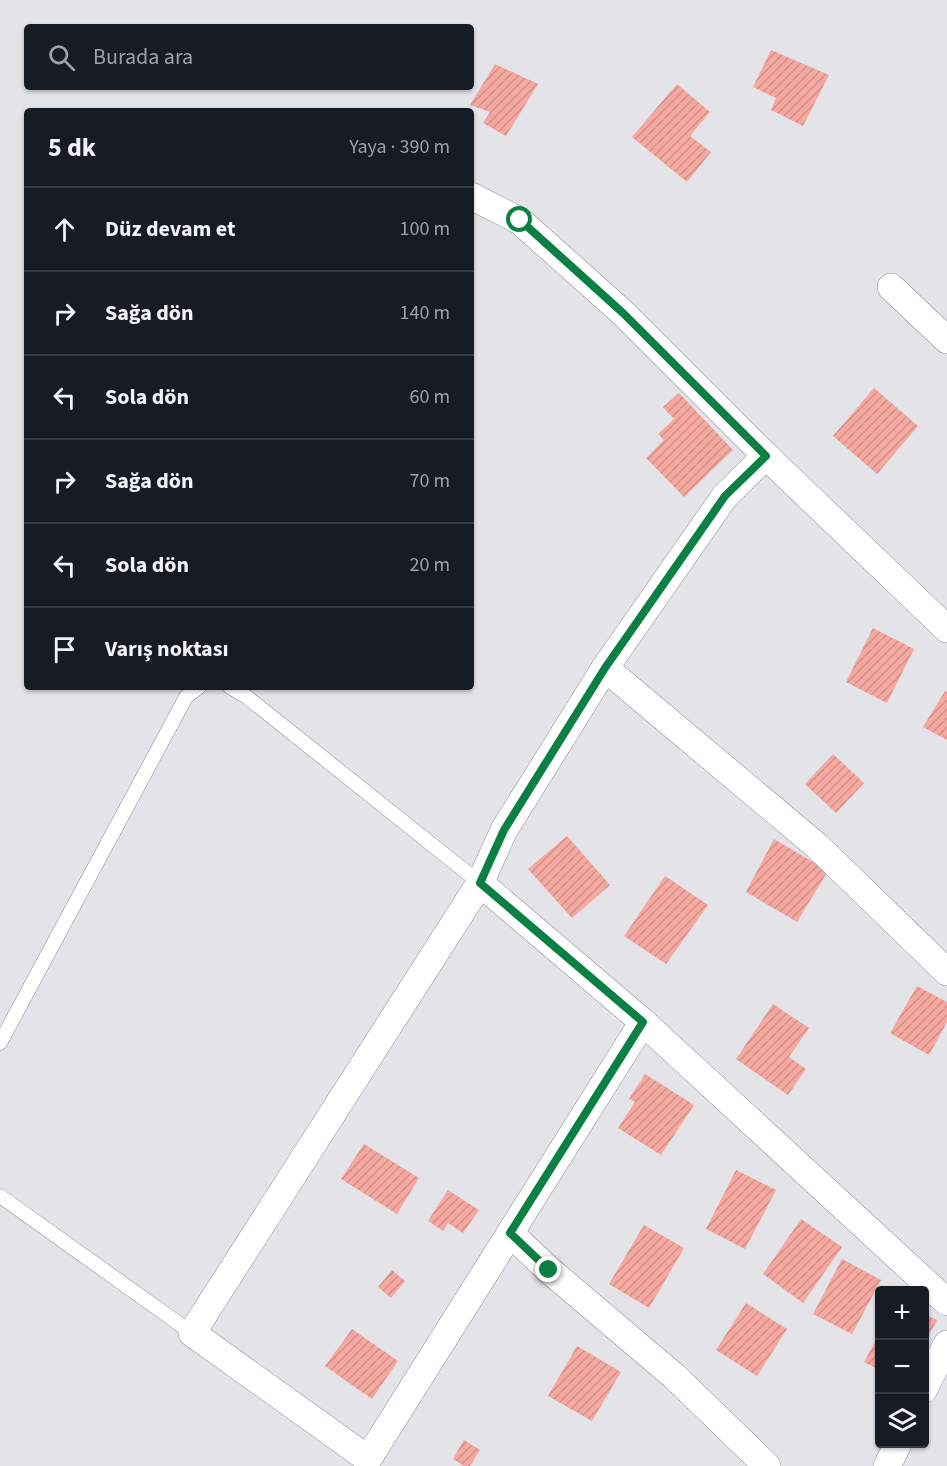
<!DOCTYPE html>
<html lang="tr">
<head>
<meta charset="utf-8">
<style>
	body { margin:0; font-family:"Source Sans 3",sans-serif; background:#242831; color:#f1f3f6 }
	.controls { position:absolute; right:18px; bottom:18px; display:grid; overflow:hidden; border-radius:6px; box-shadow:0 2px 4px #0004 }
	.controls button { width:54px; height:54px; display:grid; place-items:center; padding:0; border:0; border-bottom:2px solid #363941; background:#171b24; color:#f1f3f6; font:30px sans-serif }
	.stop { position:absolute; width:18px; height:18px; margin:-14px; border:4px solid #0b8043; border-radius:50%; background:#fff }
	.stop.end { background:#0b8043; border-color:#fff; box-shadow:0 2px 6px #0008 }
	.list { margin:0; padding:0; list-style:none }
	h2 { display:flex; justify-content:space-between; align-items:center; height:78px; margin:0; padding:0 24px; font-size:26px }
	h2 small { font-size:20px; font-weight:400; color:#9ea1a6 }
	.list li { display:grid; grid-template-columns:39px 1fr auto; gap:18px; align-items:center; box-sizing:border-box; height:84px; padding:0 24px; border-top:2px solid #363941 }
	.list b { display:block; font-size:22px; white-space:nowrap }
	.list em { font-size:20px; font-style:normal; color:#9ea1a6 }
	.icon { flex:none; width:33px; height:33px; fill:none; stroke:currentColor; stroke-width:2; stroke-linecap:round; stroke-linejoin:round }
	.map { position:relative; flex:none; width:947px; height:1466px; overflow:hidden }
	.search { position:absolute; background:#171b24; box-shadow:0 2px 4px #0004; left:24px; top:24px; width:450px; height:66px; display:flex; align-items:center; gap:15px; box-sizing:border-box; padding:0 21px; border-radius:6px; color:#9ea1a6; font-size:22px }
	.panel { position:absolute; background:#171b24; box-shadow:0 2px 4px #0004; left:24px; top:108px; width:450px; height:582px; border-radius:6px }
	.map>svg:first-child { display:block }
	.building { fill:url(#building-hatch) }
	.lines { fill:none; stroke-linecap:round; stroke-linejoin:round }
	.service-casing { stroke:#8e8f93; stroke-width:15 }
	.minor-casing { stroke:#8e8f93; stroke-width:28 }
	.service { stroke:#fff; stroke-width:14 }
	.minor { stroke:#fff; stroke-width:27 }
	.route { stroke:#0b8043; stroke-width:8 }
</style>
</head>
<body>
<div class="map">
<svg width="947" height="1466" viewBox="0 0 947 1466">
	<defs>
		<pattern id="building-hatch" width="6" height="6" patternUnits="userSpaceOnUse" patternTransform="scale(1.5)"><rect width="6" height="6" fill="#f4a89f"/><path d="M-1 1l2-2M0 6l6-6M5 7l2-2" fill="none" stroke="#d19088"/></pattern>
	</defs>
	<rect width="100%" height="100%" fill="#e3e3e8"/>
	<g class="building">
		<path d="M771,50L829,75L803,126L771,110L776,98L753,87Z"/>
		<path d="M495,64L538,84L506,136L483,123L490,112L470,105Z"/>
		<path d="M677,84L710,112L690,136L711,152L687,182L632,137Z"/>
		<path d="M874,388L918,426L877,474L833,436Z"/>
		<path d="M679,393L733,450L684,497L646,458L664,440L658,434L674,419L663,407Z"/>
		<path d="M873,628L914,649L887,703L846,682Z"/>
		<path d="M945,691L947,692V740L923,727Z"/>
		<path d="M833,754L864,783L836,813L805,784Z"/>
		<path d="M567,836L610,885L572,918L528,869Z"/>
		<path d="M774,839L828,871L797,922L746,892Z"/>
		<path d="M665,876L708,905L666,964L624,936Z"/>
		<path d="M917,986L947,1002V1022L929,1055L890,1033Z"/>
		<path d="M773,1004L809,1028L789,1057L806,1069L788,1095L736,1059Z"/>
		<path d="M645,1074L694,1105L661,1155L618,1128L635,1102L629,1099Z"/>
		<path d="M364,1144L419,1178L397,1214L341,1179Z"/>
		<path d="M736,1170L776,1190L745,1249L706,1229Z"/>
		<path d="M448,1190L479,1210L463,1233L448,1223L443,1231L428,1221Z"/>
		<path d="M801,1219L842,1247L803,1303L763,1274Z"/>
		<path d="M644,1225L684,1248L649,1308L609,1284Z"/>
		<path d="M842,1259L881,1280L852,1334L813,1314Z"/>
		<path d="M392,1270L405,1281L391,1298L378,1287Z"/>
		<path d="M746,1303L787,1329L757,1376L716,1350Z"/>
		<path d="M924,1314L937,1320L924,1344Z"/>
		<path d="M352,1329L398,1361L372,1399L325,1366Z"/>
		<path d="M880,1333V1370L864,1362Z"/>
		<path d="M577,1346L621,1372L592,1421L548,1396Z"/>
		<path d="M464,1440L480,1450L470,1466H464L453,1459Z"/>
	</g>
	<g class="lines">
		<defs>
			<g id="service">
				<path d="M230,687L247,697L480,883"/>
				<path d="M0,1043L186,697L199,687"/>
				<path d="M0,1196L192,1333"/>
			</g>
			<g id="minor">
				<path d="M471,196L520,221L623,313L766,456L947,629"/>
				<path d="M891,287L947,340"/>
				<path d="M605,668L817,846L947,972"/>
				<path d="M480,883L643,1022L947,1302"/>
				<path d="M643,1022L368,1459L192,1333L480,883L504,830L605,668L725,496L766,456"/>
				<path d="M510,1233L549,1270L674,1376L767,1466"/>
				<path d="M924,1389L947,1344"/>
				<path d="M887,1466L898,1444"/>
			</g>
		</defs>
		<use href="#service" class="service-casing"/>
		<use href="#minor" class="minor-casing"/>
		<use href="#service" class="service"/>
		<use href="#minor" class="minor"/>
	</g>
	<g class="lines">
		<path class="route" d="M520,220L623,313L766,456L725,496L605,668L504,830L480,883L643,1022L510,1233L549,1270"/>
	</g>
</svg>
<div class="controls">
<button>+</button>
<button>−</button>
<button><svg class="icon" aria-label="layers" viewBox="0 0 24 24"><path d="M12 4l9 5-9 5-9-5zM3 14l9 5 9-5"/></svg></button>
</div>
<div class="stop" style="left:520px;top:220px"></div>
<div class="stop end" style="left:549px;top:1270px"></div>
<div class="search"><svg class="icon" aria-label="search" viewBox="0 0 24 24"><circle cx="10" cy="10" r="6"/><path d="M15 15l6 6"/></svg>Burada ara</div>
<section class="panel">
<h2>5 dk<small>Yaya · 390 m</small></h2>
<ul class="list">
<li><svg class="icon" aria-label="ahead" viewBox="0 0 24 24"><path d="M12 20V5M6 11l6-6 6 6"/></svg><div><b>Düz devam et</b></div><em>100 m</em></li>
<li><svg class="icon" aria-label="right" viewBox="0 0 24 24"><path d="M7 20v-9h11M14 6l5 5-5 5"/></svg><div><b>Sağa dön</b></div><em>140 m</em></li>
<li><svg class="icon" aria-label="left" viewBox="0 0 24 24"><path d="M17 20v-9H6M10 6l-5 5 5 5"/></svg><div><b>Sola dön</b></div><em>60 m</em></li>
<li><svg class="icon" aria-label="right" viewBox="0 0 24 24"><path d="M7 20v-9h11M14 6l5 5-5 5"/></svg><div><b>Sağa dön</b></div><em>70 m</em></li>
<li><svg class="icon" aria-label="left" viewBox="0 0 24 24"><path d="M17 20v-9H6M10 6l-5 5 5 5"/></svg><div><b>Sola dön</b></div><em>20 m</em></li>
<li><svg class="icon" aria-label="arrive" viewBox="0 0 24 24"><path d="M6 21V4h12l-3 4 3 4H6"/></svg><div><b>Varış noktası</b></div></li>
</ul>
</section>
</div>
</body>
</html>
